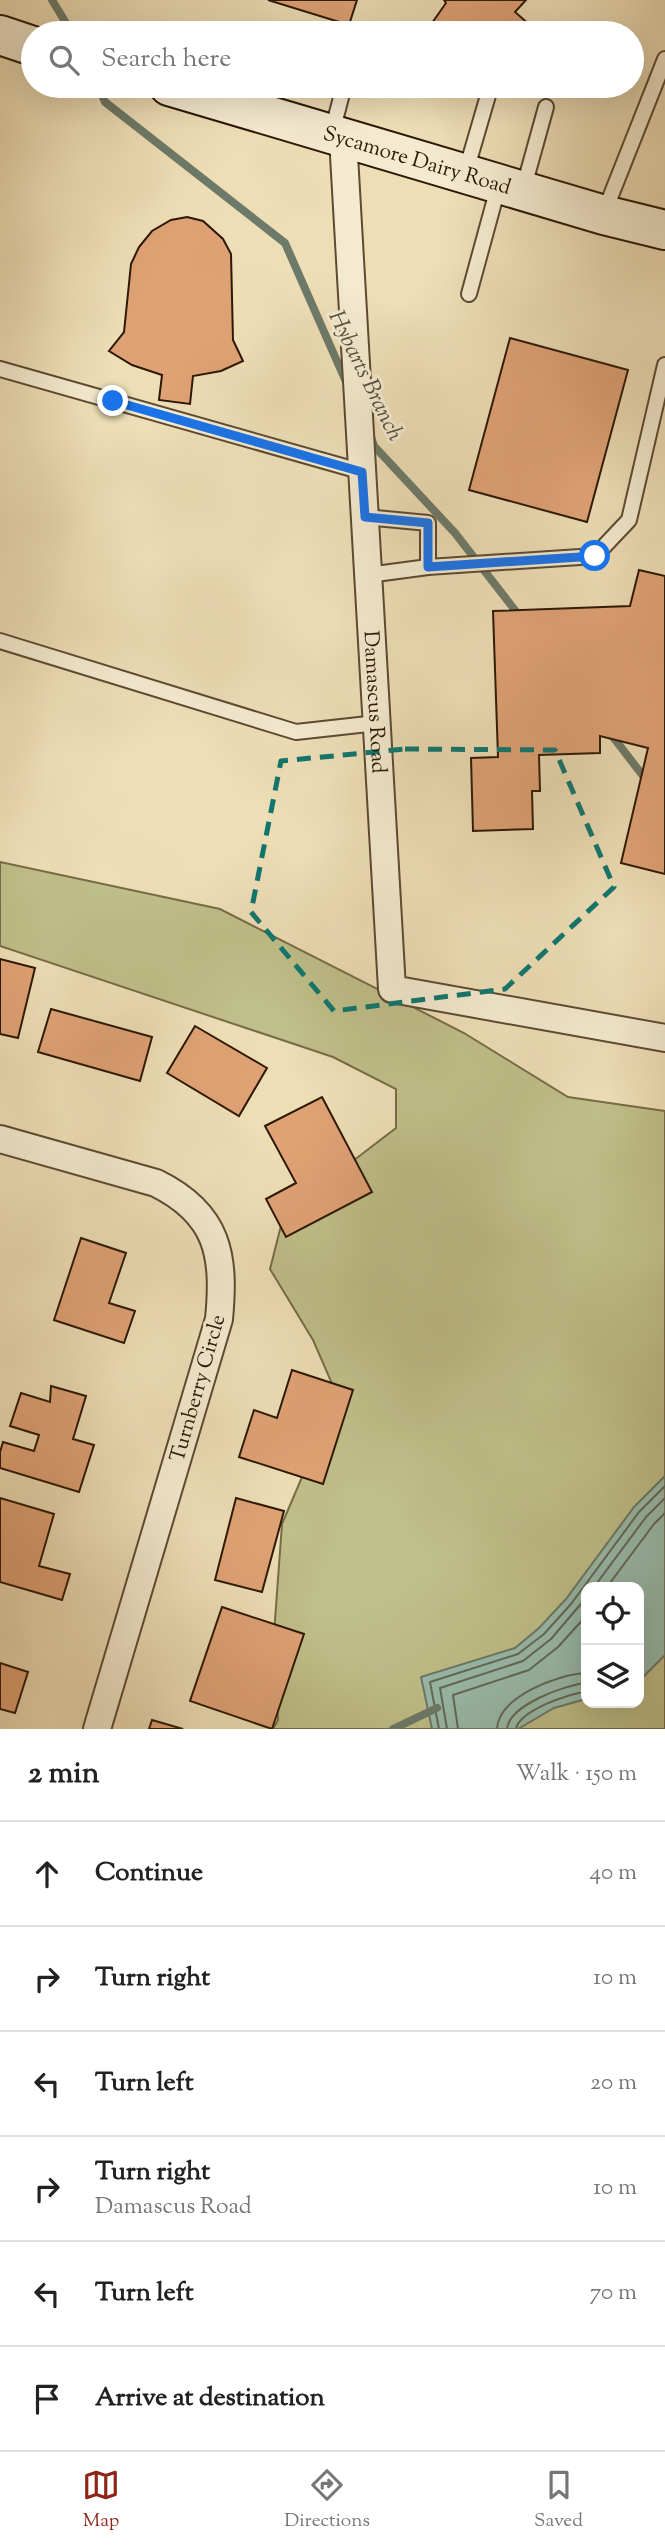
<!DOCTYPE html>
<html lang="en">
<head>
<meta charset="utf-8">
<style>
	body { margin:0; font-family:"Sorts Mill Goudy",serif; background:#f2f2f2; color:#222 }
	.controls { position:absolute; right:21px; bottom:21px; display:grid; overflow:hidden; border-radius:14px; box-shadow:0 7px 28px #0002 }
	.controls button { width:63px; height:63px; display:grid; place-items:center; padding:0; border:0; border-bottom:2px solid #e0e0e0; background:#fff; color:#222; font:35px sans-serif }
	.stop { position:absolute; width:21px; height:21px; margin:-16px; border:5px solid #1a73e8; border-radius:50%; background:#fff }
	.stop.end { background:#1a73e8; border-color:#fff; box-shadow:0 2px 7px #0008 }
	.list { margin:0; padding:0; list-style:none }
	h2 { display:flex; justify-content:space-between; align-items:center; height:91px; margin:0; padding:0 28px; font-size:30px }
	h2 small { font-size:23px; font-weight:400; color:#767676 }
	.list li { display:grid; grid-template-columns:46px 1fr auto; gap:21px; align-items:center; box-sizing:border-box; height:105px; padding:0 28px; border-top:2px solid #e0e0e0 }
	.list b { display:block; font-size:26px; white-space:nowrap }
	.list p { margin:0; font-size:23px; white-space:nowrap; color:#767676 }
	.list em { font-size:23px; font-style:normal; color:#767676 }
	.icon { flex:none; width:38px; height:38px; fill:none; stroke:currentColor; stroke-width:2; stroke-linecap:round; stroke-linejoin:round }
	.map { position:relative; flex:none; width:665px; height:1729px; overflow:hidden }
	.search { position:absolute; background:#fff; box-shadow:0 7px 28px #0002; left:21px; right:21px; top:21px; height:77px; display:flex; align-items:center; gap:18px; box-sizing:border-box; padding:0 24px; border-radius:38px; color:#767676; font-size:26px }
	.sheet { height:721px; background:#fff }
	nav { display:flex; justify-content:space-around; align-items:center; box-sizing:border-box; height:98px; border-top:2px solid #e0e0e0; background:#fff; font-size:19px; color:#767676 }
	nav a { display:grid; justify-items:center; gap:4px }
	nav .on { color:#8f2418 }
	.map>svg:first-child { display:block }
	.green { fill:#bfbf89; stroke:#766c47; stroke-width:2; fill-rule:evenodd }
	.water { fill:#99bcac; stroke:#6d7a69; stroke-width:2 }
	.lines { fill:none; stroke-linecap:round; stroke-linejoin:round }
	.shore { stroke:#626a58; stroke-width:2 }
	.stream { stroke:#6d7a69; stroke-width:8 }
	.building { fill:#dfa275; stroke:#2c1805; stroke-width:2 }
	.service-casing { stroke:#5c4a31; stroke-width:18 }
	.minor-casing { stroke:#5c4a31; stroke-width:30 }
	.secondary-casing { stroke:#2c1805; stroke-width:42 }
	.service { stroke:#f4ead0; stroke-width:14 }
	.minor { stroke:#f4ead0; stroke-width:26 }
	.secondary { stroke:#f4ead0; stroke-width:38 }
	.route { stroke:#1a73e8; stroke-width:9 }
	.marked { fill:none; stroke:#0f766e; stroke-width:5; stroke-dasharray:14 9; stroke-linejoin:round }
	.labels { text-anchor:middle; stroke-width:6; stroke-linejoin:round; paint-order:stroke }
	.street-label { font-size:21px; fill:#2c1805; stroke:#f4ead0 }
	.water-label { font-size:23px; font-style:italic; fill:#52513f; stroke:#f4ead0 }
</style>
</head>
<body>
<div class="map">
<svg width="665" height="1729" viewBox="0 0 665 1729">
	<rect width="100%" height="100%" fill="#eedeb6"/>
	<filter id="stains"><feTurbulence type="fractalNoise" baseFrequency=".00286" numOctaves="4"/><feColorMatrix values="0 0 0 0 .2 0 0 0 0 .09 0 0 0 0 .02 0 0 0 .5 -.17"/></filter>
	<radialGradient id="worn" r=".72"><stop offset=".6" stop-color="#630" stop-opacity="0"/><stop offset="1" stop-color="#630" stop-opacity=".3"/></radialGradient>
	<path class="green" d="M0,862L220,909L464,1033L568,1097L665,1111V1729H273L278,1720L274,1634L282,1524L337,1395L313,1340L270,1269L286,1206L345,1167L396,1128V1089L333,1057L0,946ZM586,1587H639V1703H586Z"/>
	<path class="water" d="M665,1476V1655L639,1681V1587H586V1699L554,1708L518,1729H432L421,1677L515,1648L539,1628L566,1599L634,1507Z"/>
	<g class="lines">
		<g class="shore">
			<path d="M594,1587L646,1517L665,1498"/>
			<path d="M607,1587L654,1524L665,1513"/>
			<path d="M439,1729L430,1682L518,1654L544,1634L571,1604L639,1512L665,1486"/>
			<path d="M447,1729L440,1688L523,1661L551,1639L586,1598"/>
			<path d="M458,1729L453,1695L529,1670L558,1647L586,1616"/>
			<path d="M497,1729C498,1697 558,1674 586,1673"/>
			<path d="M507,1729C509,1705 565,1685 586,1683"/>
			<path d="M516,1729C519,1711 569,1693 586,1692"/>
		</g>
		<g class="stream">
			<path d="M52,0L72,33"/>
			<path d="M98,86L105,102L285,243L347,384"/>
			<path d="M371,437L374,446L455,533L521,618"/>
			<path d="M610,733L647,781"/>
			<path d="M393,1729L437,1708"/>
		</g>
	</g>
	<g class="building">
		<path d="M268,0H357L349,25Z"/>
		<path d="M444,0H526L515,12L539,33H425L446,3Z"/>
		<path d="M187,217L203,221L223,239L231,254L233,340L243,361L221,371L193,376L190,404L159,400L162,375L132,365L109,351L124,332L131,264L139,247L152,231L171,220Z"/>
		<path d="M510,338L628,370L587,522L469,490Z"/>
		<path d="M639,570L665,576V874L621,863L648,748L600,736V753L539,755L540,791H532L533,829L473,831L471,758L498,757L493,611L630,606Z"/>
		<path d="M0,959L35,968L18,1038L0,1034Z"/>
		<path d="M51,1009L152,1037L140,1081L38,1052Z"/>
		<path d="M195,1026L267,1068L239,1116L167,1073Z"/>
		<path d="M322,1097L372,1192L286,1237L266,1199L296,1183L265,1126Z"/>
		<path d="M81,1238L126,1253L109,1303L135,1311L124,1343L54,1320Z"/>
		<path d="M292,1370L353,1390L323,1484L239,1457L254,1410L277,1418Z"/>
		<path d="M51,1386L86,1396L73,1439L94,1445L79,1492L0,1468V1452L3,1442L34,1451L39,1435L10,1426L21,1393L50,1402Z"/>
		<path d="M0,1498L54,1514L39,1566L70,1574L62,1600L0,1582Z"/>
		<path d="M236,1498L284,1511L262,1592L215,1580Z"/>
		<path d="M222,1607L304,1634L272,1729L190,1701Z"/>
		<path d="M0,1663L28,1672L15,1713L0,1709Z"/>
		<path d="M152,1720L183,1729H149Z"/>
	</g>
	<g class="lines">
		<defs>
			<g id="service">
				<path d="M332,132L344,86"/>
				<path d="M466,171L489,92"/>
				<path d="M523,190L546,107"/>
				<path d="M604,213L665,59"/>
				<path d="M469,294L499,184"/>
				<path d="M0,369L363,472"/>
				<path d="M365,517L428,523V567L368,575"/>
				<path d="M428,567L595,556L629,520L665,365"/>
				<path d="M0,641L296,732L377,723"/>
			</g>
			<g id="minor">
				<path id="s1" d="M343,138L392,989L665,1038"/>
				<path d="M0,1139L156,1183C219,1214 225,1256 219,1319L97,1729"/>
			</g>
			<g id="secondary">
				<path d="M0,35L33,46"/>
				<path id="s2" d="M169,86L604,215L665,230"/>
			</g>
		</defs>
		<use href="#service" class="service-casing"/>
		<use href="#minor" class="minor-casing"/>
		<use href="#secondary" class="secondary-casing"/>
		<use href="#service" class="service"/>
		<use href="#minor" class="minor"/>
		<use href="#secondary" class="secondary"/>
	</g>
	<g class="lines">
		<path class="route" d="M113,401L362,472L365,517L428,523V567L595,556"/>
	</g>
	<path class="marked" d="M405,749L555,750L614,887L505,989L334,1011L251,912L281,761Z"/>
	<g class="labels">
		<g class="street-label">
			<text dy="7" stroke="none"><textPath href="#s2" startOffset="259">Sycamore Dairy Road</textPath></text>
			<text dy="7" stroke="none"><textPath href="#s1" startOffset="565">Damascus Road</textPath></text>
			<text transform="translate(197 1388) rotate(-74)" y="7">Turnberry Circle</text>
		</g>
		<g class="water-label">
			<text transform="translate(367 375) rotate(64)" y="8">Hybarts Branch</text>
		</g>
	</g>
	<rect width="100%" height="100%" filter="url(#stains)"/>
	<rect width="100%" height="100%" fill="url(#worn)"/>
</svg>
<div class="controls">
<button><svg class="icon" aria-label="locate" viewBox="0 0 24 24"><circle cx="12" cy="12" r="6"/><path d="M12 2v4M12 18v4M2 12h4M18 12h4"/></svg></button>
<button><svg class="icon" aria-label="layers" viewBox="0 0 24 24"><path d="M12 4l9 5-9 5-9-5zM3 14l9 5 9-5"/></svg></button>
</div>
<div class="stop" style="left:595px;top:556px"></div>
<div class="stop end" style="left:113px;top:401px"></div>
<div class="search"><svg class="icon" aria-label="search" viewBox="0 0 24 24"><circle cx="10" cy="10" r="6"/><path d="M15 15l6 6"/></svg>Search here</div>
</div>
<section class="sheet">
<h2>2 min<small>Walk · 150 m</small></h2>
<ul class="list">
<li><svg class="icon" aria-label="ahead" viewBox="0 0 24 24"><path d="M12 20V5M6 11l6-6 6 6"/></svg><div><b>Continue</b></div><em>40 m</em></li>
<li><svg class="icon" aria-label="right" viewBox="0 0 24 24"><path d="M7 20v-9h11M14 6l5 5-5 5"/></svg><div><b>Turn right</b></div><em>10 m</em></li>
<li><svg class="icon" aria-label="left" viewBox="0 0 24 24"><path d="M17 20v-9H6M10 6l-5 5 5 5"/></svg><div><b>Turn left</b></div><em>20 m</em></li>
<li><svg class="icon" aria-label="right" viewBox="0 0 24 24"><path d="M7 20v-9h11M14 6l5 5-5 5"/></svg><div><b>Turn right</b><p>Damascus Road</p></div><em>10 m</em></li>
<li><svg class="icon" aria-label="left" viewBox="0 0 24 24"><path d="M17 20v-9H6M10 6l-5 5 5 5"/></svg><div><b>Turn left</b></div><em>70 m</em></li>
<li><svg class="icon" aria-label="arrive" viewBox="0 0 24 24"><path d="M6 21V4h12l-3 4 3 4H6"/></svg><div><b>Arrive at destination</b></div></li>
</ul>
</section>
<nav>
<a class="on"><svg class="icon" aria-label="map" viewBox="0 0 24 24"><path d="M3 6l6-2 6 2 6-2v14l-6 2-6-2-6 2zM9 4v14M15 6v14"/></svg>Map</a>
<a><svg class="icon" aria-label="directions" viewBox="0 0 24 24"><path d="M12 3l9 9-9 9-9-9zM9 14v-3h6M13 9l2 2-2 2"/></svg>Directions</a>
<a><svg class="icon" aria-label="saved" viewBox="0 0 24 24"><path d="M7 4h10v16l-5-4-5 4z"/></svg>Saved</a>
</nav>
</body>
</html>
